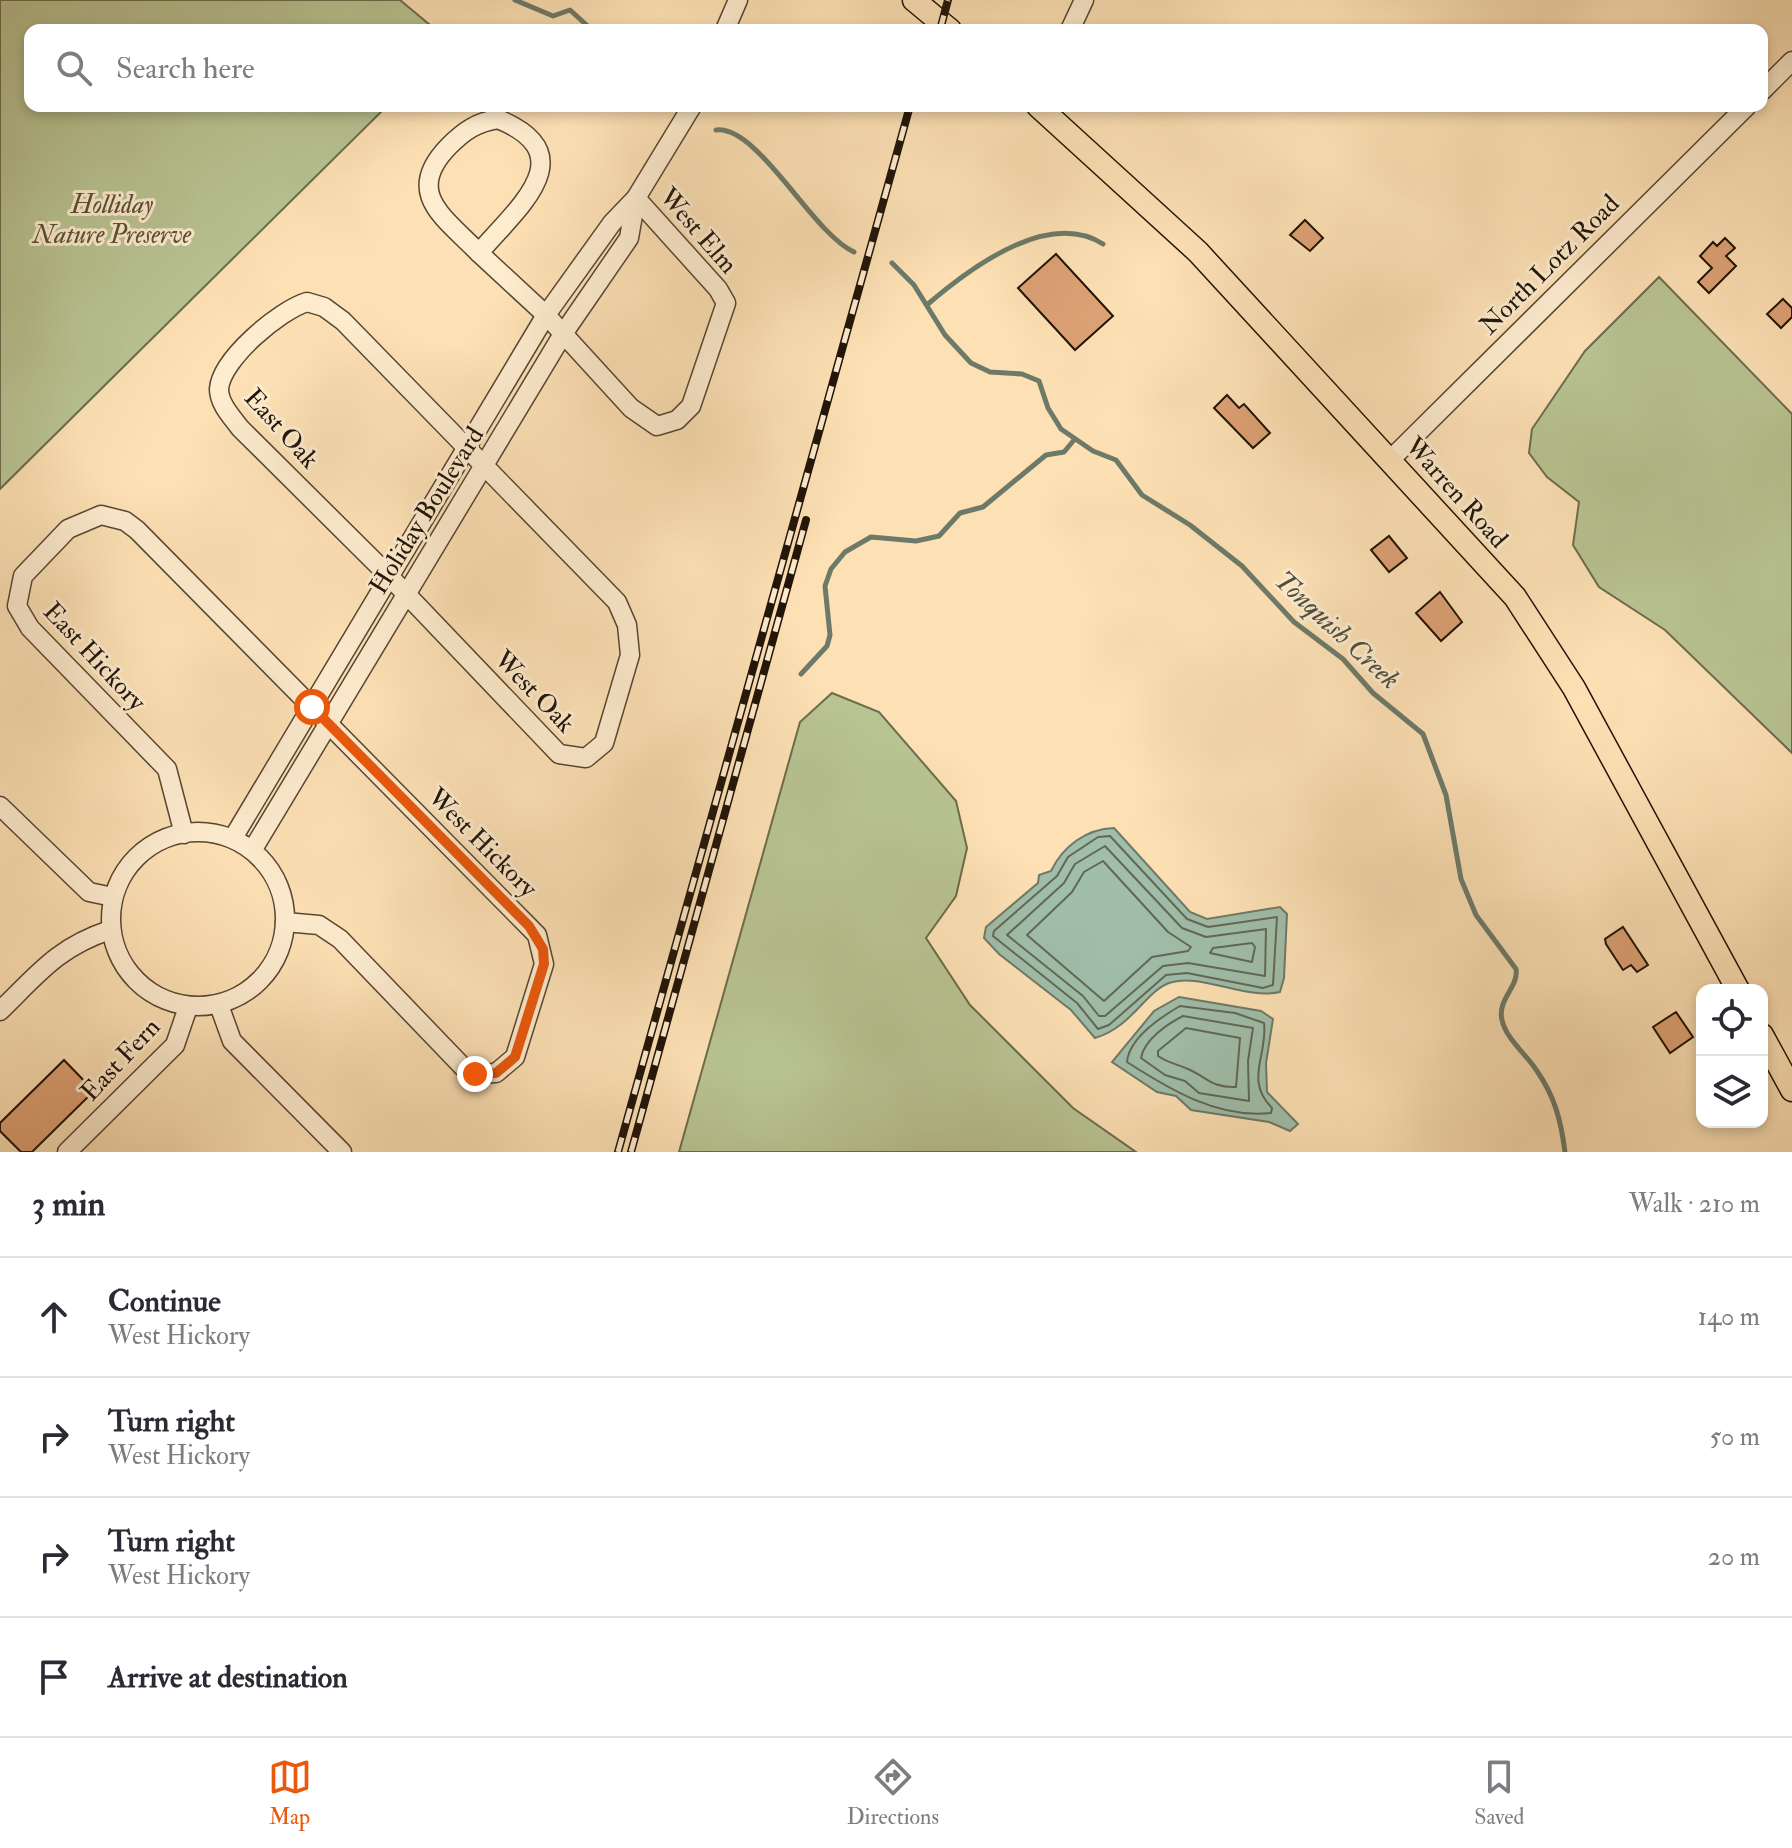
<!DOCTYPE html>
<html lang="en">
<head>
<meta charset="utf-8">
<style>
	body { margin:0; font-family:"IM FELL Double Pica",serif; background:#f2f2f3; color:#2b2b33 }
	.controls { position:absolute; right:24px; bottom:24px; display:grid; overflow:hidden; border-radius:16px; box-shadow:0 4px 12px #0003 }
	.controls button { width:72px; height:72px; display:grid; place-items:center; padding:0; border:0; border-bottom:2px solid #e1e1e2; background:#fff; color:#2b2b33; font:40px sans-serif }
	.stop { position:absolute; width:24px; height:24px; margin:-18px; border:6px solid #ea580c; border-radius:50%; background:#fff }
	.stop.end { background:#ea580c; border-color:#fff; box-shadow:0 2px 8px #0008 }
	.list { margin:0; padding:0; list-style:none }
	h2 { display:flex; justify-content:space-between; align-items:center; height:104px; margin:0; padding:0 32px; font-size:34px }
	h2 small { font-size:26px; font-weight:400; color:#7c7c81 }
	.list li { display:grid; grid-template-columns:52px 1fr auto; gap:24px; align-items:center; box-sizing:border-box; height:120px; padding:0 32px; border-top:2px solid #e1e1e2 }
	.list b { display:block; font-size:30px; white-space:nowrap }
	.list p { margin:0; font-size:26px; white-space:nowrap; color:#7c7c81 }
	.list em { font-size:26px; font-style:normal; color:#7c7c81 }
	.icon { flex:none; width:44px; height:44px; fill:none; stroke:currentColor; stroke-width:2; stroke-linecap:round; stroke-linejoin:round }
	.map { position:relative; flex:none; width:1792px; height:1152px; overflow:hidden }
	.search { position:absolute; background:#fff; box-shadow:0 4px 12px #0003; left:24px; right:24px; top:24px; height:88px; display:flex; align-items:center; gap:20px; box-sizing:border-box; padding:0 28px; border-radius:16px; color:#7c7c81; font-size:30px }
	.sheet { height:584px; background:#fff }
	nav { display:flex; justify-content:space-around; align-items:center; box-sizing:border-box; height:112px; border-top:2px solid #e1e1e2; background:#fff; font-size:22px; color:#7c7c81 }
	nav a { display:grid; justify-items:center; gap:4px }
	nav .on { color:#ea580c }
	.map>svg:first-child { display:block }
	.green { fill:#b9c493; stroke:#6c6c4d; stroke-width:2 }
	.water { fill:#a0beaa; stroke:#6d7a69; stroke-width:2 }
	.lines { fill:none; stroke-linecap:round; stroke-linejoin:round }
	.shore { stroke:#606858; stroke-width:2 }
	.stream { stroke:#6d7a69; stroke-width:5 }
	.building { fill:#dda174; stroke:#201307; stroke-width:2 }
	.minor-casing { stroke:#574632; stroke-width:21 }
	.major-casing { stroke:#201307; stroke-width:25 }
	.minor { stroke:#feeccf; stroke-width:18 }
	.major { stroke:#fde1b5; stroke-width:22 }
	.rail-casing { stroke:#201307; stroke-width:8 }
	.rail { stroke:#feeccf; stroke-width:5; stroke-dasharray:15; stroke-linecap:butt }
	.route { stroke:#ea580c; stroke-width:10 }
	.labels { text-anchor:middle; stroke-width:6; stroke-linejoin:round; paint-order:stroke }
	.park-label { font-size:26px; font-style:italic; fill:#565138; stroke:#feeccf }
	.street-label { font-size:26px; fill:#201307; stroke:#feeccf }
	.water-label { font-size:28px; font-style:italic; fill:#4d4f40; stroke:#feeccf }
</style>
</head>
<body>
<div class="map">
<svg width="1792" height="1152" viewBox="0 0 1792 1152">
	<rect width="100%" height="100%" fill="#fde1b5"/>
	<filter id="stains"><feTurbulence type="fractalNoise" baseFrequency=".0025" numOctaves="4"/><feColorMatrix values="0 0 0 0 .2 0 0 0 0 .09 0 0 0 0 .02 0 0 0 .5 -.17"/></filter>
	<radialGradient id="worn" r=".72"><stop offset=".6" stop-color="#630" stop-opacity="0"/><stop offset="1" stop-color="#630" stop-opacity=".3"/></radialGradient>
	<g class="green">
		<path d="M0,0H400L436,30H30V106H387L0,489Z"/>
		<path d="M1659,277L1792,414V753L1665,630L1599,587L1573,545L1579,502L1547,477L1529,453L1532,429L1585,351Z"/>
		<path d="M832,693L879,712L956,801L967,848L956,896L926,938L970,1005L1073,1108L1136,1152H679L800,722Z"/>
	</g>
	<g class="water">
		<path d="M1114,828L1190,912L1207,919L1280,907L1287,914L1284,978L1280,992C1245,1000 1199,972 1169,983C1145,992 1132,1027 1095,1038L1071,1010L999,954L984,938L986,927L1038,883L1039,875L1051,871C1063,846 1086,829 1114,828Z"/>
		<path d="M1179,997L1261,1011L1273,1019L1266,1063L1267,1092L1298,1124L1290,1131L1269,1122L1191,1110L1176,1096L1157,1092L1112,1062L1154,1011Z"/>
	</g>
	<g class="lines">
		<g class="shore">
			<path d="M1110,836L1187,919L1208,927L1277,917L1273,985L1263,988L1187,973L1166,975L1109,1025L1098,1029L1077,1003L993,936L994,931L1057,876L1068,857L1098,837Z"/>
			<path d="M1105,846L1182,928L1206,937L1266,929L1265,976L1188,963L1163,966L1105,1016H1099L1083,996L1007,935L1064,883L1075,864Z"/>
			<path d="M1103,861L1168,932L1191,947L1188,951L1152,957L1104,1001L1027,935L1072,892L1084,872Z"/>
			<path d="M1252,943L1255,947L1252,962L1210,953L1213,948Z"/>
			<path d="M1180,1006L1235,1013L1264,1023C1268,1055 1244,1080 1272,1108L1271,1113C1218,1119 1169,1089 1127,1062C1129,1038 1161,1017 1180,1006Z"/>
			<path d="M1183,1016L1253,1028L1248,1061L1249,1101L1199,1093L1185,1081L1165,1075L1141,1058C1144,1040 1167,1024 1183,1016Z"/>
			<path d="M1186,1028L1240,1038L1236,1087C1211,1088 1207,1077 1188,1069C1177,1064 1168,1063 1158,1056V1051Z"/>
		</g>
		<g class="stream">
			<path d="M515,0L553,16L570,10L592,30"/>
			<path d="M716,130C758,125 812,233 854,252"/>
			<path d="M892,263L914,285L945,335L971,363L990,372L1022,374L1039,381L1048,408L1061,429L1093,451L1116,460L1142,495L1190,525L1242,566L1294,622L1343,659L1373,693L1423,734L1446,795L1461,879L1476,915L1516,969C1519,987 1497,999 1502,1020C1506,1039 1527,1055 1537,1071C1555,1097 1561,1121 1565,1152"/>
			<path d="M928,304C970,268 1048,209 1103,244"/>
			<path d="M801,674L827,646L830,635L825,586L831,569L845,552L871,537L916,541L939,536L960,513L983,507L1046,455L1064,452L1074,440"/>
		</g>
	</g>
	<g class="building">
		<path d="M1305,220L1323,238L1310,251L1290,235Z"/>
		<path d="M1725,238L1735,248L1726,256L1736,266L1709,293L1698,282L1712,268L1700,256L1713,242L1717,246Z"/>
		<path d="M1056,254L1113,316L1075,350L1018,288Z"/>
		<path d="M1783,299L1792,308V317L1781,328L1767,314Z"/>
		<path d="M1227,395L1239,408L1244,404L1270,433L1253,448L1214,408Z"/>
		<path d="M1389,536L1407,558L1389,572L1371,550Z"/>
		<path d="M1440,592L1462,622L1441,641L1416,613Z"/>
		<path d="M1623,927L1648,965L1637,972L1631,965L1623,970L1606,944L1605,939Z"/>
		<path d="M1676,1012L1693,1037L1670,1053L1653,1027Z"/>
		<path d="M64,1060L94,1091L32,1152H21L0,1131V1123Z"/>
	</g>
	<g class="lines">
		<defs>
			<g id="minor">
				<path d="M725,30L738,0"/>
				<path d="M1070,30L1084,0"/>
				<path d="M1762,91L1792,61"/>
				<path d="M498,119C586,155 516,209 479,253C444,217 403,193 449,146C464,131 477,122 498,119Z"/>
				<path d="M479,253L546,315L631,408L657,426L677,420L691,406L726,303L718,289L636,198"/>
				<path d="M307,302L324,307L343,321L617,602L627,625L630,655L604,743L586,758L559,754L388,575L240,428C232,417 219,404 219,389C221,359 280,310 307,302Z"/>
				<path d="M1390,460L1747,106"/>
				<path d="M0,806L89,892L113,897"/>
				<circle cx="198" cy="919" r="87"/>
				<path d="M184,834L167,769L30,628L17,606L23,576L68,529L101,515L125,521L137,530L537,935L544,964L515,1057L496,1073L475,1074L463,1067L340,939L319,925L285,922"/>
				<path d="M233,838L546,315L612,223L636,198L692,106"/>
				<path d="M253,849L563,334L629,238L636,198"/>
				<path d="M219,1005L232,1041L342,1152"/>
				<path d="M0,1011C38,974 58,947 110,930"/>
				<path d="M67,1152L175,1045L188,1007"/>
			</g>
			<g id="major">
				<path d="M914,0L950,30"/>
				<path d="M1038,106L1198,252L1515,597L1574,688L1738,990"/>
				<path d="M1762,1035L1792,1090"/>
			</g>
		</defs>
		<use href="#minor" class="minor-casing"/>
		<use href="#major" class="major-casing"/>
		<use href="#minor" class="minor"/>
		<use href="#major" class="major"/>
		<defs>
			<g id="rail">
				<path d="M940,30L948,0"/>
				<path d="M618,1152L910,106"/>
				<path d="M631,1152L806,520"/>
			</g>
		</defs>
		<use href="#rail" class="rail-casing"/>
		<use href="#rail" class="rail"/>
	</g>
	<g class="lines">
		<path class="route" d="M312,707L529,926L543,949L544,964L515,1057L496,1073L475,1074"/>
	</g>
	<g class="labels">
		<g class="park-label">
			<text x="112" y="213">Holliday<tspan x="112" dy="30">Nature Preserve</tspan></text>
		</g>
		<g class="street-label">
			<text transform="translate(699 230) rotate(49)" y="9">West Elm</text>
			<text transform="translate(1549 264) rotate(-45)" y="9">North Lotz Road</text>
			<text transform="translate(282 428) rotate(48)" y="9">East Oak</text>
			<text transform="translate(1457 492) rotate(48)" y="9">Warren Road</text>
			<text transform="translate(426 510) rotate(-58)" y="9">Holiday Boulevard</text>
			<text transform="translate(95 656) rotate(47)" y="9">East Hickory</text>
			<text transform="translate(535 691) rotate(46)" y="9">West Oak</text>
			<text transform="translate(483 842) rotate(45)" y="9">West Hickory</text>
			<text transform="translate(120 1059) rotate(-47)" y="9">East Fern</text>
		</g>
		<g class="water-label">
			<text transform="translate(1338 629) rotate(43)" y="10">Tonquish Creek</text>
		</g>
	</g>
	<rect width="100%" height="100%" filter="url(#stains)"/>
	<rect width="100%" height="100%" fill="url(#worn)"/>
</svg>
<div class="controls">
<button><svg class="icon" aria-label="locate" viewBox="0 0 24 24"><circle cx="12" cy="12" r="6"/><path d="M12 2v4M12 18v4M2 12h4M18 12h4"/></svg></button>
<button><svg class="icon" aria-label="layers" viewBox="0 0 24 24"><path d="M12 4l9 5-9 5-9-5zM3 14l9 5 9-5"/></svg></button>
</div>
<div class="stop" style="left:312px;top:707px"></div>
<div class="stop end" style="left:475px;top:1074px"></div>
<div class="search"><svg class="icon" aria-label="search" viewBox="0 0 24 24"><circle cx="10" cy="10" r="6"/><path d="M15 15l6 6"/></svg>Search here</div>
</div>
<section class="sheet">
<h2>3 min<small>Walk · 210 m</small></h2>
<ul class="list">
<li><svg class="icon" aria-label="ahead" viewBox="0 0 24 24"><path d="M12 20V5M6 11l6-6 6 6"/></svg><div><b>Continue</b><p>West Hickory</p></div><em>140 m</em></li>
<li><svg class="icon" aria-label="right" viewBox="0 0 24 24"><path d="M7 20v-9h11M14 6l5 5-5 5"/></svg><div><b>Turn right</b><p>West Hickory</p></div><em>50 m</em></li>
<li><svg class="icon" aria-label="right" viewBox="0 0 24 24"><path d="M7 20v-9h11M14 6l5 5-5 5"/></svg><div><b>Turn right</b><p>West Hickory</p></div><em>20 m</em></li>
<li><svg class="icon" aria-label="arrive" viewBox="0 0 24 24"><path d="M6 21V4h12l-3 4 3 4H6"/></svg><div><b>Arrive at destination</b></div></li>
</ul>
</section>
<nav>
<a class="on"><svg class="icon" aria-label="map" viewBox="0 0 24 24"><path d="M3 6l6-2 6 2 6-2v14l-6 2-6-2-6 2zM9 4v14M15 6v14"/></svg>Map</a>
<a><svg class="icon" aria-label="directions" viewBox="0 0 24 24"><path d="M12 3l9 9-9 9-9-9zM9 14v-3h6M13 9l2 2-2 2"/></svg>Directions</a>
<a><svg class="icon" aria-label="saved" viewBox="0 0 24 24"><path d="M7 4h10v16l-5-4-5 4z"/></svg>Saved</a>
</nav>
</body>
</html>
